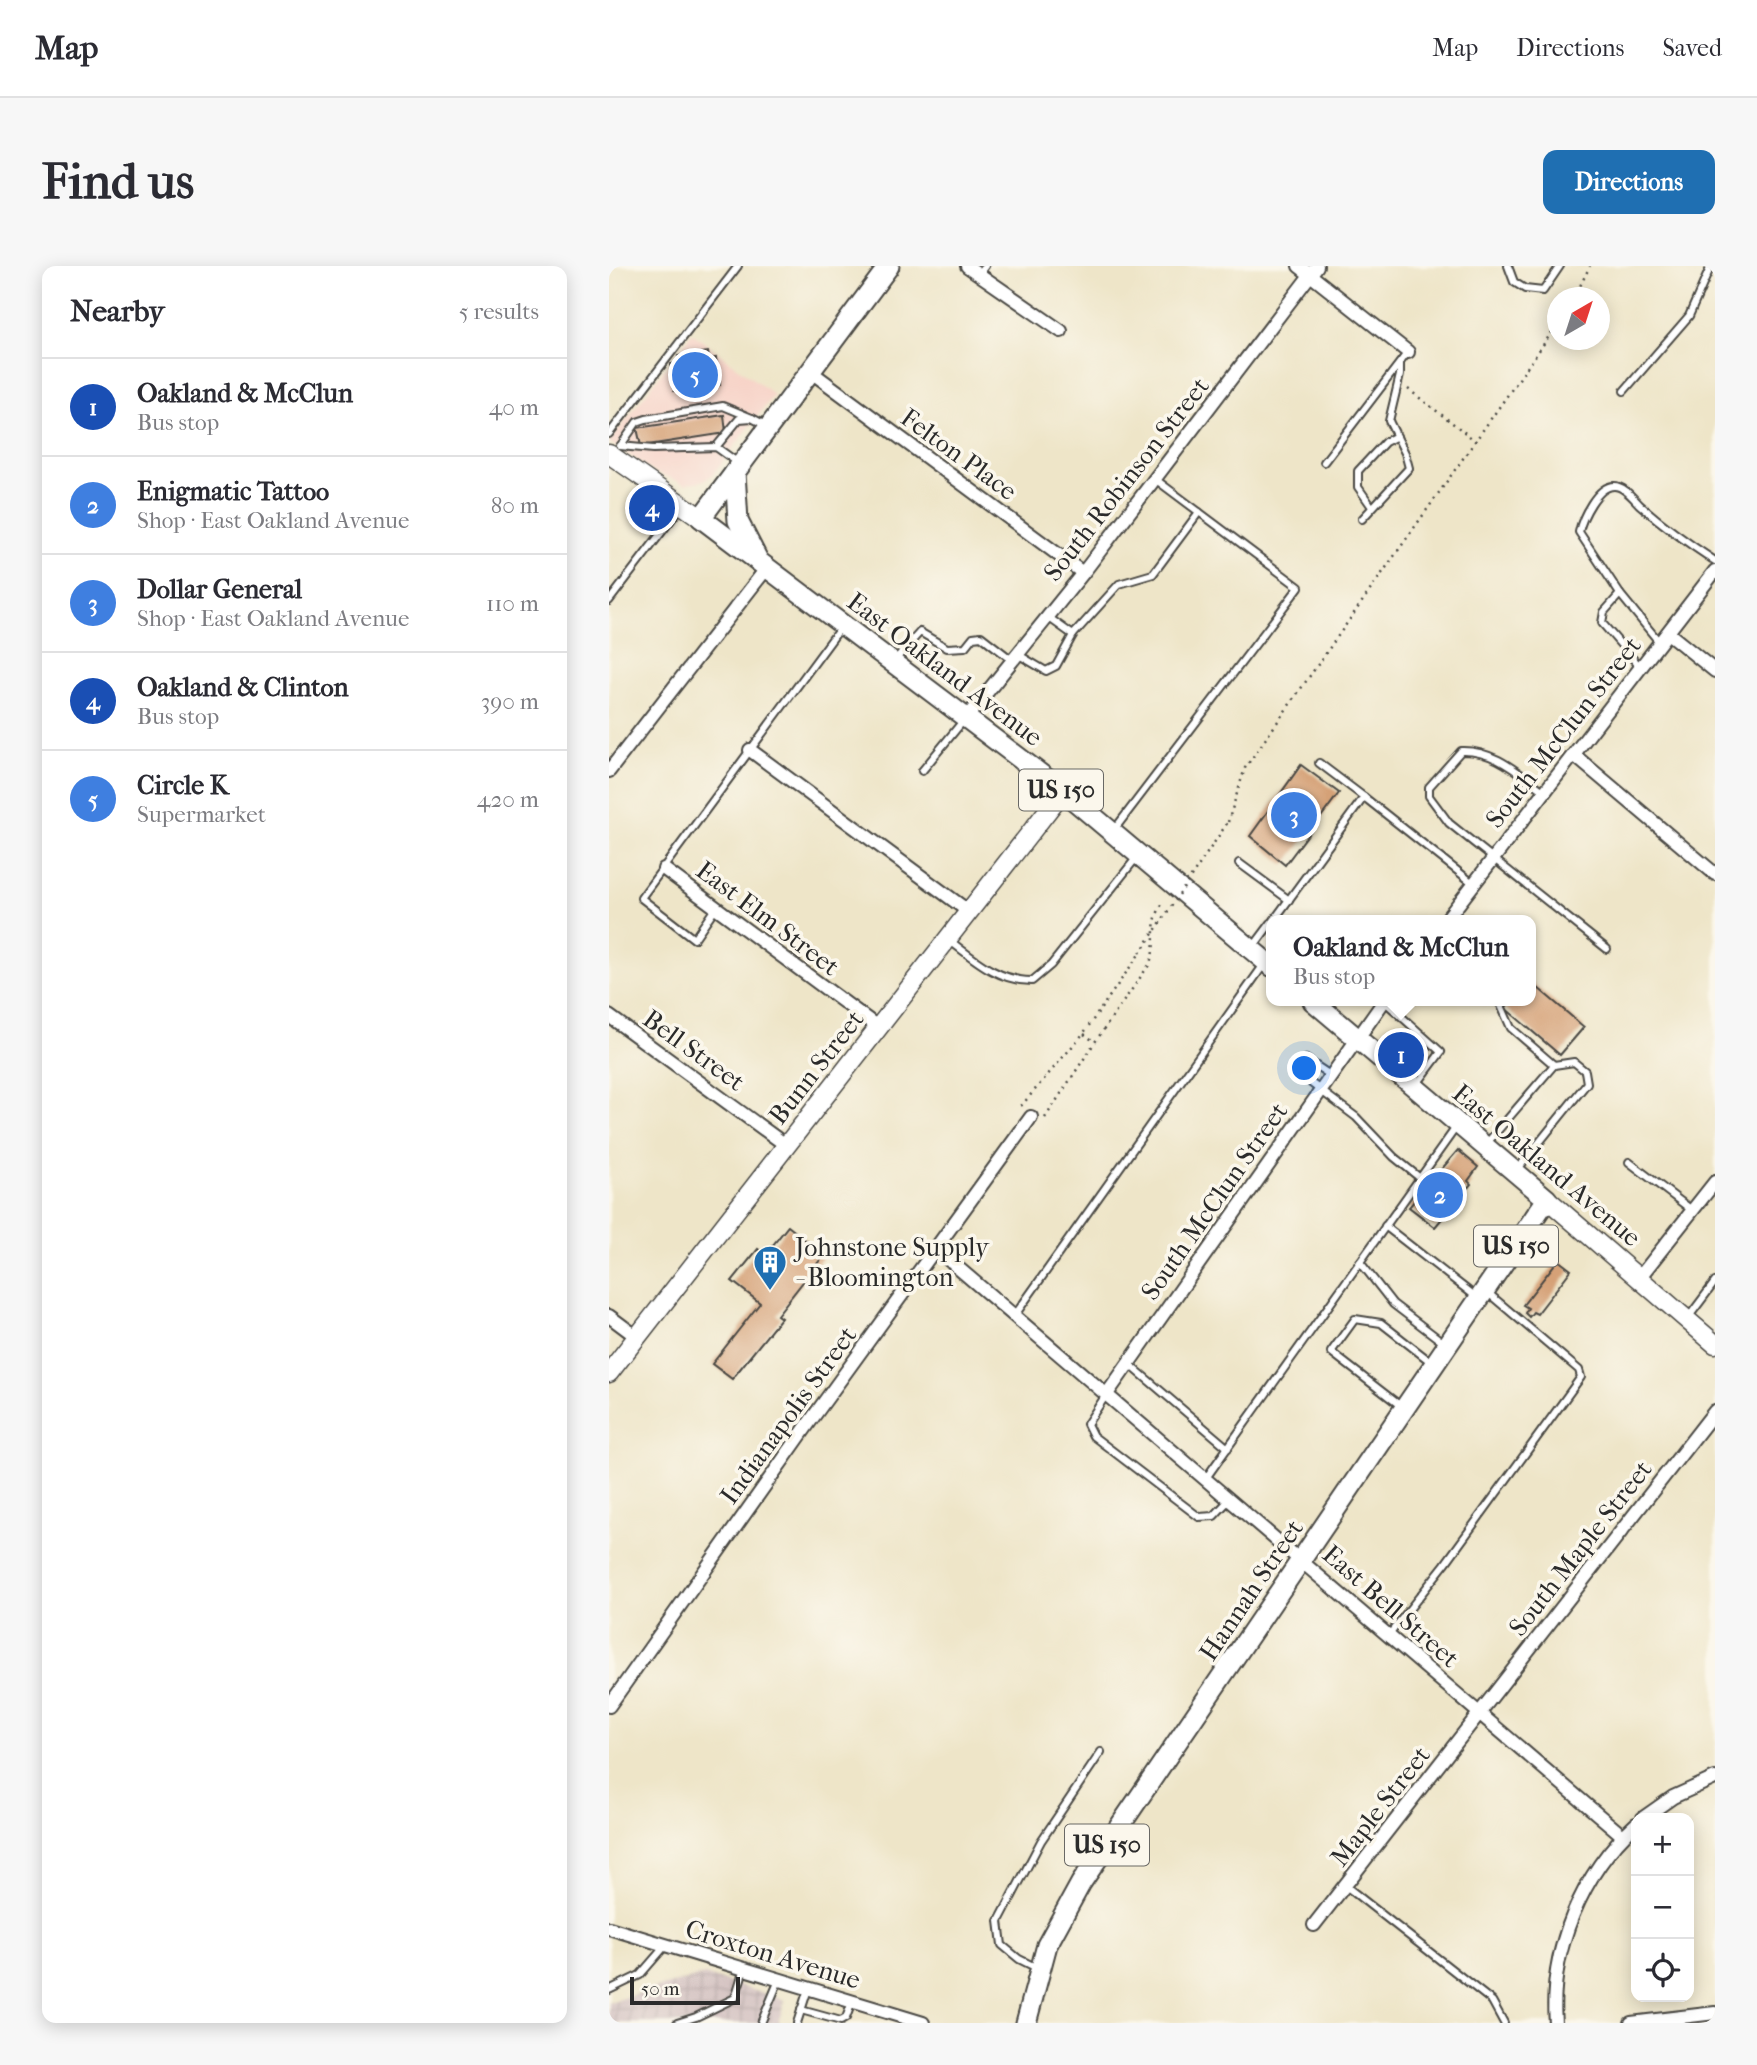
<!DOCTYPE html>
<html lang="en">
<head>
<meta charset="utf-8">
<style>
	body { margin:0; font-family:"IM FELL French Canon",serif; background:#f7f7f7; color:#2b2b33 }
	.controls { position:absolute; right:21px; bottom:21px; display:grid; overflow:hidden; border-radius:14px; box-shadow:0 4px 18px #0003 }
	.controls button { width:63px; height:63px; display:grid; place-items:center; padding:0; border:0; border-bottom:2px solid #e1e1e2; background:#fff; color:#2b2b33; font:35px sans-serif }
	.compass { position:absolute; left:938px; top:21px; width:63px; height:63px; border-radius:50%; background:#fff; box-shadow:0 4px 18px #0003; rotate:39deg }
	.scale { position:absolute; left:21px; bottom:18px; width:110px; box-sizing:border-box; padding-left:7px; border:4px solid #2b2b2b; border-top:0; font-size:19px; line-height:24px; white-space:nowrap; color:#2b2b2b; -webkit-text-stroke:5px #fbf7ec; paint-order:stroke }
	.you { position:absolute; left:696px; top:803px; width:24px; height:24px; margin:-18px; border:5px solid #fff; border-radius:50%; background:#1a73e8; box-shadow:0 0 0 10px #1a73e833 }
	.badge { display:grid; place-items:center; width:46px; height:46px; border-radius:50%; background:#1f6fb2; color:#fff; font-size:23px; font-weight:700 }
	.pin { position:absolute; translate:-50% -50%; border:4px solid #fff; box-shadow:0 2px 7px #0006 }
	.popup { position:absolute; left:657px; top:649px; width:270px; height:91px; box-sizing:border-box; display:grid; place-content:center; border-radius:14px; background:#fff; filter:drop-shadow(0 2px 5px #0005); font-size:23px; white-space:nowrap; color:#7c7c81 }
	.popup b { font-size:26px; color:#2b2b33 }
	.popup::after { content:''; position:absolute; left:50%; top:100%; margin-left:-14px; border:14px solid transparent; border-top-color:#fff }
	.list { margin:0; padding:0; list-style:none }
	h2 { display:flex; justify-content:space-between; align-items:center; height:91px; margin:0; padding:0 28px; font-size:30px }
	h2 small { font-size:23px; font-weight:400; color:#7c7c81 }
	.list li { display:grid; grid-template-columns:46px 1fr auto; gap:21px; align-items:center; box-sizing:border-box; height:98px; padding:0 28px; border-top:2px solid #e1e1e2 }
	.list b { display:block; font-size:26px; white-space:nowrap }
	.list p { margin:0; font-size:23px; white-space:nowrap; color:#7c7c81 }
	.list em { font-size:23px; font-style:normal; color:#7c7c81 }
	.icon { flex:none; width:38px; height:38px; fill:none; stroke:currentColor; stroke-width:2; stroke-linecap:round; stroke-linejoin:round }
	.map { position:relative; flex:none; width:1106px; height:1757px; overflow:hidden; border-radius:14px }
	header { display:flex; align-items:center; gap:42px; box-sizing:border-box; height:98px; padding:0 35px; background:#fff; border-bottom:2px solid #e1e1e2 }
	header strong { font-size:33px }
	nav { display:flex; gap:38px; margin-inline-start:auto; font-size:24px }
	.intro { display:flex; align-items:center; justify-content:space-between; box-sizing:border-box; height:168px; padding:0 42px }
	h1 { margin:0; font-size:49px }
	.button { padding:18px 32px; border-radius:14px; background:#1f6fb2; color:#fff; font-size:24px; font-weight:700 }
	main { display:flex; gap:42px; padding:0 42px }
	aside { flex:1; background:#fff; border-radius:14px; box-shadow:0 4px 18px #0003 }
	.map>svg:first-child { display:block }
	.built { fill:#f7d1c6 }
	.industrial { fill:url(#industrial-grid) }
	.building { fill:#d5a177 }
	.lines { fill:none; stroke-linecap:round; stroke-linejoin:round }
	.lane-casing { stroke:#484743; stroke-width:10 }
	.street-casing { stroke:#484743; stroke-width:16 }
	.secondary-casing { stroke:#484743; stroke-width:21 }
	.primary-casing { stroke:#484743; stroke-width:23 }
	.path { stroke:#484743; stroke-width:2.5; stroke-dasharray:2 5; stroke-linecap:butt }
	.lane { stroke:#fff; stroke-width:6 }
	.street { stroke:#fff; stroke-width:12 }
	.secondary { stroke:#fff; stroke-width:18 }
	.primary { stroke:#fff; stroke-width:19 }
	.path-bridge { stroke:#484743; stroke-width:2.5; stroke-dasharray:2 5; stroke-linecap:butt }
	.labels { text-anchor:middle; stroke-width:7; stroke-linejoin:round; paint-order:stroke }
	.shield { fill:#fbf7ec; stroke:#696865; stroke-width:2 }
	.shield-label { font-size:24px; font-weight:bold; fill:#2b2b2b }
	.street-label { font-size:26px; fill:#2b2b2b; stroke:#fbf7ec }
	.poi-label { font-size:26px; fill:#2b2b2b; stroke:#fbf7ec; text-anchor:start }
</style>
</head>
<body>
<header>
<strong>Map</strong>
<nav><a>Map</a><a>Directions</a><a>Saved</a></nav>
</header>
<div class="intro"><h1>Find us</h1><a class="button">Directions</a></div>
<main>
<aside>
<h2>Nearby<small>5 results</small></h2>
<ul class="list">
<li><span class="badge" style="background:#1a4fb4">1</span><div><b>Oakland &amp; McClun</b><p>Bus stop</p></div><em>40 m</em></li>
<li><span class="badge" style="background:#3f7fe0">2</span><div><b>Enigmatic Tattoo</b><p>Shop · East Oakland Avenue</p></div><em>80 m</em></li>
<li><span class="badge" style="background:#3f7fe0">3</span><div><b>Dollar General</b><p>Shop · East Oakland Avenue</p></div><em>110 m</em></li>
<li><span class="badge" style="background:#1a4fb4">4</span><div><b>Oakland &amp; Clinton</b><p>Bus stop</p></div><em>390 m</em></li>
<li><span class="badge" style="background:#3f7fe0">5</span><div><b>Circle K</b><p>Supermarket</p></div><em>420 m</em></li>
</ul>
</aside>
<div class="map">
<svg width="1106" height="1757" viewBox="0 0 1106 1757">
	<defs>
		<pattern id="industrial-grid" width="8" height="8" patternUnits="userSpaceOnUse" patternTransform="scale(1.75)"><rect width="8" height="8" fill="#d2bfbf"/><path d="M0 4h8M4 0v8" fill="none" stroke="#b4a4a4"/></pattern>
	</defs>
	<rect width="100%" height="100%" fill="#fbf7ec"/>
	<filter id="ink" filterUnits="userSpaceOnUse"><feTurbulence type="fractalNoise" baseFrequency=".0143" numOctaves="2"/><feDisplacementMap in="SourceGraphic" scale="14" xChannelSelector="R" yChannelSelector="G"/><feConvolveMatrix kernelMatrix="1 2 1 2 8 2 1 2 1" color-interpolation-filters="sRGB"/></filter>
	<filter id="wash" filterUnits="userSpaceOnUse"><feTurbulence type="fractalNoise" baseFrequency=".00686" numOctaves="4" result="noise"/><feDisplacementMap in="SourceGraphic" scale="28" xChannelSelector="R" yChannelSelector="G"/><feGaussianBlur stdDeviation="1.57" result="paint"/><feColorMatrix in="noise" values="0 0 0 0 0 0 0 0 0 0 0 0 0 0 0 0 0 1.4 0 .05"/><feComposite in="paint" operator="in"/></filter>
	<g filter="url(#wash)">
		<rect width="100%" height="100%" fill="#eee5c8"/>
		<path class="built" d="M83,67L165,129L104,208L96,214L77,218L43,205L0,176Z"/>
		<path class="industrial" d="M95,1709L176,1734L169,1757H0V1736Z"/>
		<g id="blocks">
			<g class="building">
				<path d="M99,86L100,93L107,92L111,119L65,125L62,98L70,97L69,90Z"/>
				<path d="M115,149L117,167L32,180L28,162Z"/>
				<path d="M692,499L730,527L676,599L641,570Z"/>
				<path d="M922,716L975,761L951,789L896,742L902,735H922Z"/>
				<path d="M849,884L869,901L859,915L862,918L826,961L800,941Z"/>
				<path d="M179,960L215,989L168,1049L172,1052L123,1113L103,1098L151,1037L123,1015L149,983L156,989Z"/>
				<path d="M949,994L962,1004L928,1048L924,1046L920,1051L916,1047L919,1042L914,1039Z"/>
			</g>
		</g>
	</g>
	<g filter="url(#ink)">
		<use href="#blocks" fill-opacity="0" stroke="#484743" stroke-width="2"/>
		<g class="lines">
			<defs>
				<g id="lane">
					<path d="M899,0L905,16L916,23L934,25L951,0"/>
					<path d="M369,9L376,0"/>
					<path d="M1015,125L1080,50L1102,0"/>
					<path d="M0,168L129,0"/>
					<path d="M12,179L28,156L37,153L114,140L143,152"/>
					<path d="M11,180L44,183L107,181L128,196"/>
					<path d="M107,181L130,153L143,152L156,159"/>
					<path d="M715,196L799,86"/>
					<path d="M763,241L749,221V205L776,176L788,170"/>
					<path d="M753,253L800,202L796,187L780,155L791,109V98"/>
					<path d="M1011,328L995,346L993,357L1032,402"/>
					<path d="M0,335L72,241"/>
					<path d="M439,351L464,369L510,318L544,308L590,246"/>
					<path d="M1051,377L1011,328L970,266C973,252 988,220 1005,220C1015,220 1024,232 1031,239C1055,260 1080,278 1106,295"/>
					<path d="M410,389L437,405L447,400L464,369"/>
					<path d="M285,395L311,366L338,382L356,381L364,371L372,370L403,394"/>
					<path d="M710,497L755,531"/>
					<path d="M313,505L354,455"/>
					<path d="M936,526C909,507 886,484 852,485L820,521V530L840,557L998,683"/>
					<path d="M505,564L690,321L546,213"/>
					<path d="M630,597L680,634"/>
					<path d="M107,641L85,673L32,632L232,361"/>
					<path d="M665,654L755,531L865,618"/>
					<path d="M340,674C366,694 389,715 423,715L442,699L528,591"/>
					<path d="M644,681L662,657"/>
					<path d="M775,735L832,786L808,818"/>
					<path d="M890,735L902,762L945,799"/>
					<path d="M721,809L697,793L686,805L747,851L785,891L811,912"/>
					<path d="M878,877L945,799L965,796L976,805L978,817L908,904"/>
					<path d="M1020,896L1084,945"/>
					<path d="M776,960L866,1030"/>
					<path d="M751,996L784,1038L835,1077"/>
					<path d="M406,1049L656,697"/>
					<path d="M1079,1052L1106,1016"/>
					<path d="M519,1097L619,1182"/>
					<path d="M497,1129L478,1158L484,1170L590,1251L605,1250L621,1233"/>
					<path d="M793,1141L722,1086L746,1053L772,1057L822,1096"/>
					<path d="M597,1212L848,860"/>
					<path d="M780,1369L836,1298L972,1111L970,1104L878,1026"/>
					<path d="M738,1621L883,1735L895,1757"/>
					<path d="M430,1703L410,1693L393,1679L390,1655L432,1575L492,1486"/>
					<path d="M0,1724L31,1709L57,1679"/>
					<path d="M192,1744L232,1755L237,1752L243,1736"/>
					<path d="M68,1757L87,1751L126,1732L135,1703"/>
					<path d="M152,1757L170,1714"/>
					<path d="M188,1757L199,1723"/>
				</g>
				<g id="street">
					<path d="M358,0L452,65"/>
					<path d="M690,0L799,86"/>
					<path d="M201,105L474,307"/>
					<path d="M1059,367L1106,405"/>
					<path d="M358,451L474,307L708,0"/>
					<path d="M141,484L359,645"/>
					<path d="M965,489L1106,608"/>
					<path d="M0,505L157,303"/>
					<path d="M55,603L270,762"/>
					<path d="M837,654L1106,305"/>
					<path d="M0,750L178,880"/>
					<path d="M327,983L1014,1570"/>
					<path d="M1030,1012L1106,916"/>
					<path d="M0,1050L28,1071"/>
					<path d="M498,1128L775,735"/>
					<path d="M0,1440L205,1150L422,851"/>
					<path d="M1034,1552L1064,1531L1106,1512"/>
					<path d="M705,1659L1106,1145"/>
					<path d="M0,1662L314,1757"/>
					<path d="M946,1757C940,1685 973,1606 1027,1558"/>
					<path d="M1022,1757L1106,1747"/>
				</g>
				<g id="secondary">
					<path d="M0,188L92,252"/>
					<path d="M938,933L1106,1078"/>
					<path d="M0,1107L454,525"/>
				</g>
				<g id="primary">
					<path d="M280,0L92,252L454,525L662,700"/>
					<path d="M126,206L129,255L148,292"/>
					<path d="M417,1757L438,1679L472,1617L938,933L704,735"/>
				</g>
			</defs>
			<use href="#lane" class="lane-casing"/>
			<use href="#street" class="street-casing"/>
			<use href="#secondary" class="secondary-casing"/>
			<use href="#primary" class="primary-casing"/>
			<g class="path">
				<path d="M965,32L981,0"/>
				<path d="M799,123L868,176"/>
				<path d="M619,556L636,502L948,59"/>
				<path d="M475,768L486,776L540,699C551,673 537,663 555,635"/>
				<path d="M412,840L474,768L531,687"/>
				<path d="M436,852L486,776"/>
			</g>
			<use href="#lane" class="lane"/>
			<use href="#street" class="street"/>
			<use href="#secondary" class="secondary"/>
			<use href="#primary" class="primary"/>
			<path class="path-bridge" d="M531,687L619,556"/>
		</g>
	</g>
	<defs>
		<symbol id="building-pin" viewBox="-11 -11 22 30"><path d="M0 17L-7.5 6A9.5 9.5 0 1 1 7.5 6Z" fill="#1f6fb2" stroke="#fbf7ec"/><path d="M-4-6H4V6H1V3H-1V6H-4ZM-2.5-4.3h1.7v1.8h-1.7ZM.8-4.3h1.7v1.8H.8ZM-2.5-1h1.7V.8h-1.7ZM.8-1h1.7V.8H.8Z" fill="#fff"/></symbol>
	</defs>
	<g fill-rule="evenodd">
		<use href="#building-pin" x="142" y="977" width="38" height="52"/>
	</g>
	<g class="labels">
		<g class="shield">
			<rect x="410" y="503.5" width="84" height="41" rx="5"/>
			<rect x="865" y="959.5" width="84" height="41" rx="5"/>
			<rect x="456" y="1558.5" width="84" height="41" rx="5"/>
		</g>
		<g class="shield-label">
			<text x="452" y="532">US 150</text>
			<text x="907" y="988">US 150</text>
			<text x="498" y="1587">US 150</text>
		</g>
		<g class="street-label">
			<text transform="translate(350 188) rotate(36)" y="9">Felton Place</text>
			<text transform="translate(517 213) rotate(-52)" y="9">South Robinson Street</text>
			<text transform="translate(336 403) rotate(37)" y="9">East Oakland Avenue</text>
			<text transform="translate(954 466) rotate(-52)" y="9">South McClun Street</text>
			<text transform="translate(159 652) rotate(37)" y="9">East Elm Street</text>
			<text transform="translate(85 784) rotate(36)" y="9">Bell Street</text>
			<text transform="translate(207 801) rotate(-52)" y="9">Bunn Street</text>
			<text transform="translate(938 899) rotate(40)" y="9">East Oakland Avenue</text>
			<text transform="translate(605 935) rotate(-55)" y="9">South McClun Street</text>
			<text transform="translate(179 1149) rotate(-54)" y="9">Indianapolis Street</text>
			<text transform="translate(971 1282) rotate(-52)" y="9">South Maple Street</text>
			<text transform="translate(642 1324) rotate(-56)" y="9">Hannah Street</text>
			<text transform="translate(782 1340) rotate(41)" y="9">East Bell Street</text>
			<text transform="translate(771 1540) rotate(-52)" y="9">Maple Street</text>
			<text transform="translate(164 1688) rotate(17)" y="9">Croxton Avenue</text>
		</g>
		<g class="poi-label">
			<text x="186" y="990">Johnstone Supply<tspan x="186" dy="30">- Bloomington</tspan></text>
		</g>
	</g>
</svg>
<div class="controls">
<button>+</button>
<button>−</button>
<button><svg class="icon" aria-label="locate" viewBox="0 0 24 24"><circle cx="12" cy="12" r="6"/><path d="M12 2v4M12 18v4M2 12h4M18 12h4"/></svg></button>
</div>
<svg class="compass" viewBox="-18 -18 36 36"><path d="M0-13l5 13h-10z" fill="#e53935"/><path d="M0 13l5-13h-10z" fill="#7c7c81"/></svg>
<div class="scale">50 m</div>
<div class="you"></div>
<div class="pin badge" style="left:792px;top:789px;background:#1a4fb4">1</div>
<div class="popup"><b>Oakland &amp; McClun</b>Bus stop</div>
<div class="pin badge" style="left:831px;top:929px;background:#3f7fe0">2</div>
<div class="pin badge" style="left:685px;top:549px;background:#3f7fe0">3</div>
<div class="pin badge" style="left:43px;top:242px;background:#1a4fb4">4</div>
<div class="pin badge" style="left:86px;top:109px;background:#3f7fe0">5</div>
</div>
</main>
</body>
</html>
